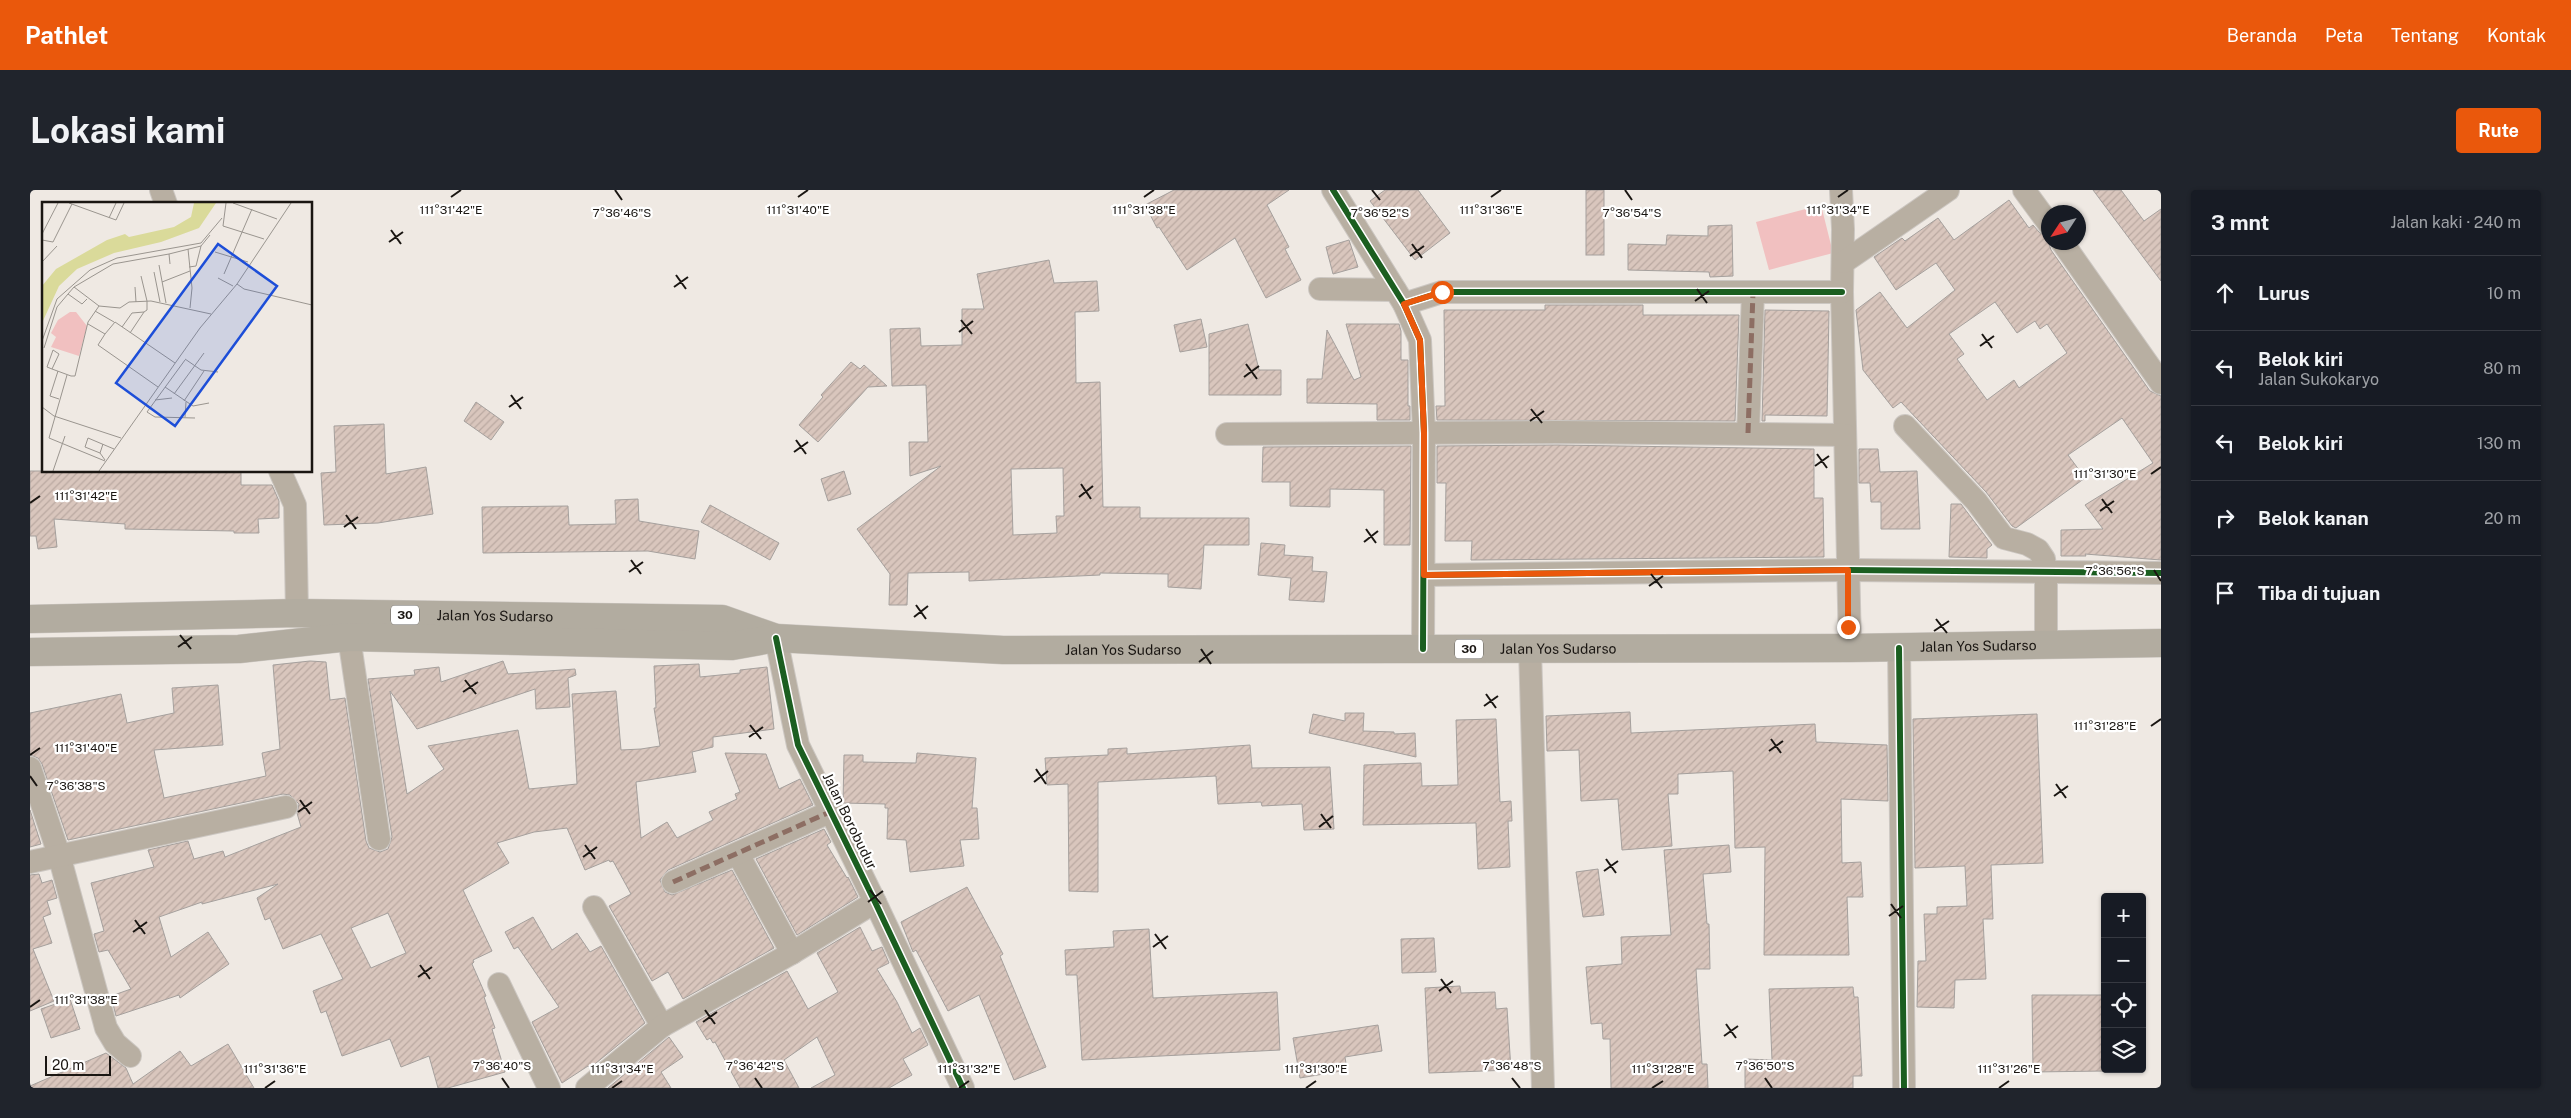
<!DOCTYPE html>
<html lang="id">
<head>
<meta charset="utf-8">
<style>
	body { margin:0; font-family:"Public Sans",sans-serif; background:#20242c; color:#f1f3f6 }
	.controls { position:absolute; right:15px; bottom:15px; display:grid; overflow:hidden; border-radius:5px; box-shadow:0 1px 4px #0004 }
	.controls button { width:45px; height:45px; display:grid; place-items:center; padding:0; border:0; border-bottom:1px solid #363941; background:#171b24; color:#f1f3f6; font:25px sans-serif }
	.compass { position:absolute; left:2011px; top:15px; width:45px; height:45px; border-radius:50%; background:#171b24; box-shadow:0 1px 4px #0004; rotate:234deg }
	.scale { position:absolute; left:15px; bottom:12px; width:66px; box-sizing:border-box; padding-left:5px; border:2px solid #1a1612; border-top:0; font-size:14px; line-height:18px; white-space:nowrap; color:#1a1612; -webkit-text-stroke:4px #fff; paint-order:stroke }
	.stop { position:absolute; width:15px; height:15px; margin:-11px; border:4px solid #ea580c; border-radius:50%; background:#fff }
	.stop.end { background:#ea580c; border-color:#fff; box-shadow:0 1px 5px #0008 }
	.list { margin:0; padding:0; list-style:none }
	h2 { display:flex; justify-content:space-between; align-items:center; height:65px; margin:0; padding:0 20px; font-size:21px }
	h2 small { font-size:16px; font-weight:400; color:#9ea1a6 }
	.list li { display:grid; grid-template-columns:32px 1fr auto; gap:15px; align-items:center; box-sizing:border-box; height:75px; padding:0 20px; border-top:1px solid #363941 }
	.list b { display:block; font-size:19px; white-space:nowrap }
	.list p { margin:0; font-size:16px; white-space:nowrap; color:#9ea1a6 }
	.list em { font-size:16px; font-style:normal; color:#9ea1a6 }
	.icon { flex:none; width:28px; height:28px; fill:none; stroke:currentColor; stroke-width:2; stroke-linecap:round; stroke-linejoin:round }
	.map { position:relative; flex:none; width:2131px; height:898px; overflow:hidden; border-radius:5px }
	header { display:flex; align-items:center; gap:30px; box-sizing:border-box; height:70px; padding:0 25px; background:#ea580c; color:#fff }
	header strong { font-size:24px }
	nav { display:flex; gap:28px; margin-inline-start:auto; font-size:18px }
	.intro { display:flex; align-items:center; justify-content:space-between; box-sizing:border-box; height:120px; padding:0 30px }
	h1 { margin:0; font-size:35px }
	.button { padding:12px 22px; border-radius:5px; background:#ea580c; color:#fff; font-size:18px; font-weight:700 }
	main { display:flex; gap:30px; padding:0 30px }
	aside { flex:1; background:#171b24; border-radius:5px; box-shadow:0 1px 4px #0004 }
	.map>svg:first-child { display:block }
	.green { fill:#f1c0c0 }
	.building { fill:url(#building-hatch); stroke:#a5a09d; fill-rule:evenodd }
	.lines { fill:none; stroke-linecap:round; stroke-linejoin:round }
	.minor-casing { stroke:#ccc7c2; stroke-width:24 }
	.trunk-casing { stroke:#ccc7c2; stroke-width:29 }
	.minor { stroke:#b8afa2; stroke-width:22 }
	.trunk { stroke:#b2aca0; stroke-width:28 }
	.quiet { stroke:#8d6e63; stroke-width:5; stroke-dasharray:10 5; stroke-linecap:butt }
	.cycleway-casing { stroke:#fff; stroke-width:9 }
	.cycleway { stroke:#1b5e20; stroke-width:6 }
	.route { stroke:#ea580c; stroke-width:6 }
	.ticks { fill:none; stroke:#1a1612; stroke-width:2 }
	.labels { text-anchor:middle; stroke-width:4.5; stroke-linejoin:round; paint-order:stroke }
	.shield { fill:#fff; stroke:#5f5c59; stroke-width:1 }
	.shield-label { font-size:12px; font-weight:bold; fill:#1a1612 }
	.street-label { font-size:14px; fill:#1a1612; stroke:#fff }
	.inset-road { fill:none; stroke:#9a958f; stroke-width:1 }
	.view { fill:#1d4ed8; fill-opacity:0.15; stroke:#1d4ed8; stroke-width:2.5 }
	.inset-edge { fill:none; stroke:#1a1612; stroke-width:2.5 }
	.ticks-label { font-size:12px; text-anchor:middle; fill:#1a1612; stroke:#fff; stroke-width:4.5; stroke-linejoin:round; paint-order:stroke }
</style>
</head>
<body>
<header>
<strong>Pathlet</strong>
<nav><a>Beranda</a><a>Peta</a><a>Tentang</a><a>Kontak</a></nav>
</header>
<div class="intro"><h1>Lokasi kami</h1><a class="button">Rute</a></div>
<main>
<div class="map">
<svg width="2131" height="898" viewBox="0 0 2131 898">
	<defs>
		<pattern id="building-hatch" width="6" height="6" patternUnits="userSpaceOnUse" patternTransform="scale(1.25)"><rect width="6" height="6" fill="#d9c6bd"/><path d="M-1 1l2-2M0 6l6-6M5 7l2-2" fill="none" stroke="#baa9a1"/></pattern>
	</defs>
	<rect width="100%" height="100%" fill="#efe9e3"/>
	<path class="green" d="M1791,15L1803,63L1739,80L1726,32Z"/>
	<g class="building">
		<path d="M1144,0H1259L1237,15L1259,57L1255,59L1271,90L1236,108L1205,48L1157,80L1129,37L1127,38L1115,15Z"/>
		<path d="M1355,0H1388L1420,43L1385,70L1340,11Z"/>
		<rect x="1556" y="0" width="18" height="65"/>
		<path d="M2063,0H2091L2114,31L2131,19V91Z"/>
		<path d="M1979,10L1999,38L2003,35L2009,42L2017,47L2021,60L2120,201L2131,206V370L2055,364L2056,366H2031V340L2073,339L2055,315L2123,273L2092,228L2038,265L2055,288L1986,338L1982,336L1956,302L1871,212L1863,218L1833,180L1826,120L1850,102L1877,138L1925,100L1906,73L1866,100L1844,67L1872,48L1875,51L1908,28L1924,50ZM1965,112L1987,143L2005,131L2010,139L2017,134L2037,163L1989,198L1984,190L1957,210L1927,169L1934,164L1919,144Z"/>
		<path d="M1702,35L1703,86L1680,87L1679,82L1598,80V54L1636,55L1637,45L1678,46V36Z"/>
		<path d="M1319,50L1328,77L1303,84L1296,57Z"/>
		<path d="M1019,70L1024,93L1067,91L1069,121L1045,122L1046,193L1070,192L1073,317H1110V328H1219V355H1174L1171,399L1138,397V384L1070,383V385L939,391V382L878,383L877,415H859L860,384L827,339L911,276L880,286L879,252H898L896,195L862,196L860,139L890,138L891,156L932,155V119H954L947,84ZM1033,278L1034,326H1026L1027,343L983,345L981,279Z"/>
		<path d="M1515,115H1613V125H1709L1705,231L1407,230L1406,216H1415L1414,120H1515Z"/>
		<path d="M1735,120L1799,121L1797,226L1735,225V231H1732Z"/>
		<path d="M1171,129L1177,157L1150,162L1144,135Z"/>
		<path d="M1218,134L1229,180H1251V205H1179V144Z"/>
		<path d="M1316,134H1369L1371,141V170H1378V216H1380V230H1347V214L1277,213V189H1292L1297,140L1324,190L1331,187Z"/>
		<path d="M821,172L830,179L834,175L857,196L838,197L788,252L769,235L793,207L791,205Z"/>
		<path d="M446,212L474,232L461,250L434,231Z"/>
		<path d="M354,234L356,284L396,277L403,324L348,333L294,335L291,283L306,282L304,236Z"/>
		<path d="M1527,255L1784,259V308H1793L1794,367L1441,370L1442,351H1415L1416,293H1407V256Z"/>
		<path d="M1381,256L1380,355H1354V300L1300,299V317L1260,316V292H1232L1233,257Z"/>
		<path d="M1829,259H1848L1850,282L1887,281L1890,339H1851V312H1841L1840,293H1829Z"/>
		<path d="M0,281H211V295H242L249,311V328L228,329L229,343H204V341L95,339V334L24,329L27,357L8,359L6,346H0Z"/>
		<path d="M814,281L821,304L798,311L791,289Z"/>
		<path d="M608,309L609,331L669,341L665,369L618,361L453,363L452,317L538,316L539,335L586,334L585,310Z"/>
		<path d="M1921,314H1931L1962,355L1957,359V368L1919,367Z"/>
		<path d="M680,315L749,353L740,370L671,332Z"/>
		<path d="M1231,353L1255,355L1254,365L1283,367L1282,381L1297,382L1294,412L1259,410L1261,388L1228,385Z"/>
		<path d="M280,471L296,472L300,510L315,508L336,651L339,658L350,662L358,659L362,647L338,489L385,485L384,480L409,477L411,492L473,471L478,484L545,479L546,485L538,488L540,517L506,519L505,499L387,539L360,501L377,604L414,579L398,556L488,540L499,599L547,594L542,504L586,501L591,560L611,559L630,556L624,518H626L624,476L669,474L670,487L710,483V480L737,477L744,539L683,547V557L662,562L666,582L606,592L611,648L637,632L647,648L683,630L679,622L707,609L705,604L710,602L695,563L736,564L749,599L770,589L783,615L638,680L630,690L635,702L642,705L702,680L744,758L653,809L638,782L622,791L579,716L601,704L583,671L580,672L579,670L555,680L537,638L504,642L467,653L479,673L433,700L462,761L443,770L444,772L442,774L456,806L454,807L465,838L462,839L475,882L418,898H408L399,866L371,877L360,849L312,866L296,821L291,823L283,801L313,789L291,744L253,759L240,728L235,730L227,708L248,694L172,714V712L129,727L141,767L178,742L199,774L150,808L149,805L86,826L81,806L101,799L78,760L69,762L64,744L74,741L61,693L124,677L118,660L158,651L164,669L193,661L195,667L271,637L267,623L269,614L260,605L253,604L38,650L12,574L8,568L0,565V523L91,504L97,533L144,523L142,498L188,495L193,555L124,560L134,608L236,586L232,563L250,559L243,475ZM358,723L376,763L341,778L321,738Z"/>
		<path d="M1600,522L1601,543L1785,534L1786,552L1857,555L1858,611L1811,609L1812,673L1831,672L1833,707H1817L1819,765H1734L1735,657L1705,658L1703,581L1648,584V604H1638L1642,656L1592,660L1588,609L1551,611L1549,560L1517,561L1516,526Z"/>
		<path d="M1315,523H1334L1333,541L1364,542V544L1385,543L1386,567L1279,543L1283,524L1315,531Z"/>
		<path d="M2007,524L2013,673L1961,675L1963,729H1953L1956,789L1925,790L1924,818L1887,817L1888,771H1896L1894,724H1907V717L1937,716L1935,676L1885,678L1883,529Z"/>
		<path d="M1466,529L1470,612L1481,611L1482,631H1478L1480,677L1448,679L1446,633L1333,635L1334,575L1391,573L1392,596L1428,595L1426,530Z"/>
		<path d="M1220,555L1222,578L1300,577L1304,639L1274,640L1272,614L1232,616L1231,612L1188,614L1186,586L1068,592V702L1039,701L1038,594L1017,595L1015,568L1078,565V559L1097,558V564Z"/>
		<path d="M887,563L946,568L942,618H947L949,649L930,650L934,676L880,682L876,650L857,649L858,618H855V614L813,613L814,565H833V572L886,573Z"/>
		<path d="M0,620L11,654L0,657Z"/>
		<path d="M794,639L801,652L797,655L817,688L818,687L828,707L767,745L726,669Z"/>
		<path d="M1699,655L1701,682L1673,684L1677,734H1679L1680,779H1666L1672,874H1677L1678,898H1581L1580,849H1573L1572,833L1561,834L1556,777L1592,774L1591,747L1641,745L1634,660Z"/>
		<path d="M1568,679L1574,725L1553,727L1546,682Z"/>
		<path d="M9,684L12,693L22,690L27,708L17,711L21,724L13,727L22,753L3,759L24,811L0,821V685Z"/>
		<path d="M937,697L973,764L970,766L1016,877L984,890L949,805L918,821L886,760L883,762L871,732Z"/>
		<path d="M503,727L522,760L547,743L560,762L571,756L615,833L560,878L558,876L532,893L502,832L529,817L488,757L484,759L475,742Z"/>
		<path d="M830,737L842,761L852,757L859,773L847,779L867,812L882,843L890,838L898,855L873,869L882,885L859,898H781L805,885L787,847L754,870L769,898H710L685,852L683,853L680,848L677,850L666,832L757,781L778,819L808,802L787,763Z"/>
		<path d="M1119,739L1123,808L1247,802L1250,860L1052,870L1047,785H1036L1035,760L1084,757L1083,741Z"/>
		<path d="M1404,748L1406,782L1372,783L1371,749Z"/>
		<path d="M1430,796L1431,803L1465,802L1466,819L1477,818L1481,880L1399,883L1395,798Z"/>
		<path d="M1823,797L1824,807H1828L1832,886H1823V898H1715V869L1742,870L1739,799Z"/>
		<path d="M2002,805H2075V881L2003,882Z"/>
		<path d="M40,809L50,839L21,848L11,819Z"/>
		<path d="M1348,835L1352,861L1315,867L1317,880L1270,888L1263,848Z"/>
		<path d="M639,847L653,867L631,882L641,898H578Z"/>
		<path d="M198,854L224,898H0V896L76,863L96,878L103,894L150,861L161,876Z"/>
	</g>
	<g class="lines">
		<defs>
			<g id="minor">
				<path d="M131,0L136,14"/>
				<path d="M1303,0L1374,114L1390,150L1394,243L1393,459"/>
				<path d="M1811,0L1813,39L1812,102L1820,458"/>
				<path d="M1994,0L2019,34"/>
				<path d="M2032,52L2131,193"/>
				<path d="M1814,72L1918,0"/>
				<path d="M1290,99L1365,100"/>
				<path d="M1374,114L1412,102H1812"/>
				<path d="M1875,236L1946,311L1974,348L1997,354L2008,360L2014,369L2016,383V456"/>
				<path d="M1718,243L1723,102"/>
				<path d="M1197,244L1527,242L1815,245"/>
				<path d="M250,281L265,315L267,423"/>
				<path d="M1394,385L1818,380L2131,383"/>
				<path d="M319,447L349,649"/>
				<path d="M746,448L768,555L845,712L933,898"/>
				<path d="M1869,458L1874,898"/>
				<path d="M1500,459L1513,898"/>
				<path d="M0,578L29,665L76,838L85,853L100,866"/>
				<path d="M708,664L762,763"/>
				<path d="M0,672L256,617"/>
				<path d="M643,692L802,621"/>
				<path d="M564,717L632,836"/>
				<path d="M469,794L519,898"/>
				<path d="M557,898L632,836L762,763L845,712"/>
			</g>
			<g id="trunk">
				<path id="s1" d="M0,429L267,423L692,429L743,447"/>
				<path id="s2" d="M0,462L209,459L319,447L702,456L746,448L973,460L1820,458L2131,453"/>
			</g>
		</defs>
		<use href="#minor" class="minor-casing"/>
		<use href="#trunk" class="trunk-casing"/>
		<use href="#minor" class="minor"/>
		<use href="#trunk" class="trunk"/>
		<g class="quiet">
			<path d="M1718,243L1723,102"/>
			<path d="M643,692L802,621"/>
		</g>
		<defs>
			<g id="cycleway">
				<path d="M1303,0L1374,114L1390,150L1394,243L1393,459"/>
				<path d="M1374,114L1412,102H1812"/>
				<path d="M1394,385L1818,380L2131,383"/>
				<path d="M746,448L768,555L845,712L933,898"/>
				<path d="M1869,458L1874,898"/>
			</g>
		</defs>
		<use href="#cycleway" class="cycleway-casing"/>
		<use href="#cycleway" class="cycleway"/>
	</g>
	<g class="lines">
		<path class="route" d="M1412,102L1374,114L1390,150L1394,243V385L1818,380V437"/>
	</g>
	<path class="ticks" d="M585,0L592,10M1342,0L1350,10M1595,0L1602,10M421,7L431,0M768,7L778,0M1114,7L1124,0M1461,7L1471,0M1808,7L1818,0M361,40L371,54M359,52L373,42M1382,54L1392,68M1380,66L1394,56M646,85L656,99M644,97L658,87M1667,99L1677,113M1665,111L1679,101M931,130L942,144M929,142L943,131M1952,144L1962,158M1950,156L1964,146M1216,174L1227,189M1214,187L1229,176M481,205L491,219M479,217L493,207M1501,219L1512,233M1500,231L1514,221M766,250L776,264M764,262L778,252M1787,264L1797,278M1785,276L1799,266M2121,284L2131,277M1051,294L1061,309M1049,307L1063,296M2072,309L2082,323M0,313L10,306M2070,321L2084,311M316,325L326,339M314,337L328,327M1336,339L1346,353M1334,352L1348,341M601,370L611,384M2124,380L2131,391M599,382L613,372M1621,384L1632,398M1619,396L1633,386M886,415L896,429M884,427L898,416M1906,429L1917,443M1904,441L1919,431M150,445L161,459M148,457L162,447M1171,459L1181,474M1169,472L1183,461M435,490L446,504M433,502L448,492M1456,504L1466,518M1454,516L1468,506M720,535L731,549M2121,536L2131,529M719,547L733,537M1741,549L1751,563M1739,561L1753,551M0,565L10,558M1006,579L1016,594M0,586L7,596M1004,592L1018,581M2026,594L2036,608M2024,606L2038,596M270,610L280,624M268,622L282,612M1291,624L1301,638M1289,637L1303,626M555,655L565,669M553,667L567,657M1576,669L1586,683M1574,681L1588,671M840,700L851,714M838,712L853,701M1861,714L1871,728M1859,726L1873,716M105,730L115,744M103,742L117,732M1125,744L1136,759M1123,757L1138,746M390,775L400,789M388,787L402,777M1411,789L1421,803M1409,801L1423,791M0,817L10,810M675,820L685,834M673,832L687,822M1696,834L1706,848M1694,846L1708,836M472,888L479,898M725,888L732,898M1482,888L1490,898M1735,888L1742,898M235,898L245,891M582,898L592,891M929,898L939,891M1276,898L1286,891M1622,898L1633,891M1969,898L1979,891"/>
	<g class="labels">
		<g class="shield">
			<rect x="361" y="415.5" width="28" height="19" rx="4"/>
			<rect x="1425" y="449.5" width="28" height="19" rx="4"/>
		</g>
		<g class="shield-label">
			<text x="375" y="429">30</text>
			<text x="1439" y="463">30</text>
		</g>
		<g class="street-label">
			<text dy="5" stroke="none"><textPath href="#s1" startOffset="465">Jalan Yos Sudarso</textPath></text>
			<text dy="5" stroke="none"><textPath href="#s2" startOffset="1950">Jalan Yos Sudarso</textPath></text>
			<text dy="5" stroke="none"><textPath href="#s2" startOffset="1530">Jalan Yos Sudarso</textPath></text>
			<text dy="5" stroke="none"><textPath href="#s2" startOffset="1095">Jalan Yos Sudarso</textPath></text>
			<text transform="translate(820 631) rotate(64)" y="5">Jalan Borobudur</text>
		</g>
	</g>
	<g transform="translate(12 12)">
		<rect width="270" height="270" fill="#efe9e3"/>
		<path d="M28,110H34L45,124L37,154L9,145L14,135L9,131L16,118Z" fill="#f1c0c0"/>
		<path d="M152,1H174L157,26L119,40L72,51L35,67L17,84L0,121V84L14,67L65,38L83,32L87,35L132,25L149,15Z" fill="#dada9a"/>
		<path class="inset-road" d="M27,1L74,18L82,1M184,1L181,24L222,37M191,1L235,17M67,16L74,1M0,32L16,1M0,38L11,40L30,2M146,47L150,86L148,106M173,50L206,60M0,60L15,44M128,62L127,52L159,44L168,33M117,63L124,101M147,65L154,64L159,44M112,70L118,100M182,72L210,7M99,74L105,99V108L102,110M176,76L191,84M120,80L148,69M195,82L202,87L270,103M32,85L71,62L127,52M93,85L94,100M45,97L40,102L26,92L32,85L57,104M53,109L72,120M46,122L63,132M80,125L90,111L102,110L88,131M0,139L15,97L48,68L75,56L159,41L180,16M2,146L15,105L26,92M143,157L159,168L176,170M143,158L105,210L113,215L153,216M0,166V205M10,167L17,152L11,148L5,165L10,167L29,174H33L46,120L57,104L78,106L87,100L109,99L169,112M16,169L8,194L17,197M25,173L7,236L63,259M116,185L56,143L63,132L73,120L133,161M123,185L151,204L167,201M132,192L162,151M113,198L130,196M142,199L162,169M0,205L12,214L79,236M143,215L144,200M61,242L58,251L63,258M58,251L43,245L46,236L72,247M11,269L23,234M57,269L158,126L195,82L249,1"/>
		<path class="view" d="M176,42L235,84L133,224L74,181Z"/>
		<rect width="270" height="270" class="inset-edge"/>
	</g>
	<g class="ticks-label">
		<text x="421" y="24">111°31'42"E</text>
		<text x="768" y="24">111°31'40"E</text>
		<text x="1114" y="24">111°31'38"E</text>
		<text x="1461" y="24">111°31'36"E</text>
		<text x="1808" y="24">111°31'34"E</text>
		<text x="592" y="27">7°36'46"S</text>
		<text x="1350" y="27">7°36'52"S</text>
		<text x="1602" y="27">7°36'54"S</text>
		<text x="2075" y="288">111°31'30"E</text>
		<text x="56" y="310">111°31'42"E</text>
		<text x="2085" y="385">7°36'56"S</text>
		<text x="2075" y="540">111°31'28"E</text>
		<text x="56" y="562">111°31'40"E</text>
		<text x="46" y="600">7°36'38"S</text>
		<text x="56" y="814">111°31'38"E</text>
		<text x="472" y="880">7°36'40"S</text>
		<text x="725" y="880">7°36'42"S</text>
		<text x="1482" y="880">7°36'48"S</text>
		<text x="1735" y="880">7°36'50"S</text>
		<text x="245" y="883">111°31'36"E</text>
		<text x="592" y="883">111°31'34"E</text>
		<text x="939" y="883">111°31'32"E</text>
		<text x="1286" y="883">111°31'30"E</text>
		<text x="1633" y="883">111°31'28"E</text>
		<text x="1979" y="883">111°31'26"E</text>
	</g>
</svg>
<div class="controls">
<button>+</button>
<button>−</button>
<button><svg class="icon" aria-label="locate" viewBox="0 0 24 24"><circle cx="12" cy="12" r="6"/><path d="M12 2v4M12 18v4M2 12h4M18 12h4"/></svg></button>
<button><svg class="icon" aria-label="layers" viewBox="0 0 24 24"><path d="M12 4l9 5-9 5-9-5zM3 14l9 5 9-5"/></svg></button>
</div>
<svg class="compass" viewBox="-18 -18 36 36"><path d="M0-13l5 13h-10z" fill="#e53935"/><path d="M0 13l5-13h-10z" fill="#9ea1a6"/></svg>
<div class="scale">20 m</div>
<div class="stop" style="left:1412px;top:102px"></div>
<div class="stop end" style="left:1818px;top:437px"></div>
</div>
<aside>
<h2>3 mnt<small>Jalan kaki · 240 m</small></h2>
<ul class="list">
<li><svg class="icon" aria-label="ahead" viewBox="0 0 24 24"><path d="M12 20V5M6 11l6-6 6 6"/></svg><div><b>Lurus</b></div><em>10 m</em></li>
<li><svg class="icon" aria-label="left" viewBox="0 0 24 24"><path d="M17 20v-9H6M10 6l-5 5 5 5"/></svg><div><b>Belok kiri</b><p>Jalan Sukokaryo</p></div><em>80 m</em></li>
<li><svg class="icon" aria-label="left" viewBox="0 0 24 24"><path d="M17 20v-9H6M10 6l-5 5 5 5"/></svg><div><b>Belok kiri</b></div><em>130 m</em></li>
<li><svg class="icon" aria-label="right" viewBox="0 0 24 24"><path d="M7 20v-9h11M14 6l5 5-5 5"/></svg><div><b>Belok kanan</b></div><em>20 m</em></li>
<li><svg class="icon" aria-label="arrive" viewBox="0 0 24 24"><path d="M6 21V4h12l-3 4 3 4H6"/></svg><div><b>Tiba di tujuan</b></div></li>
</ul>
</aside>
</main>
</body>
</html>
